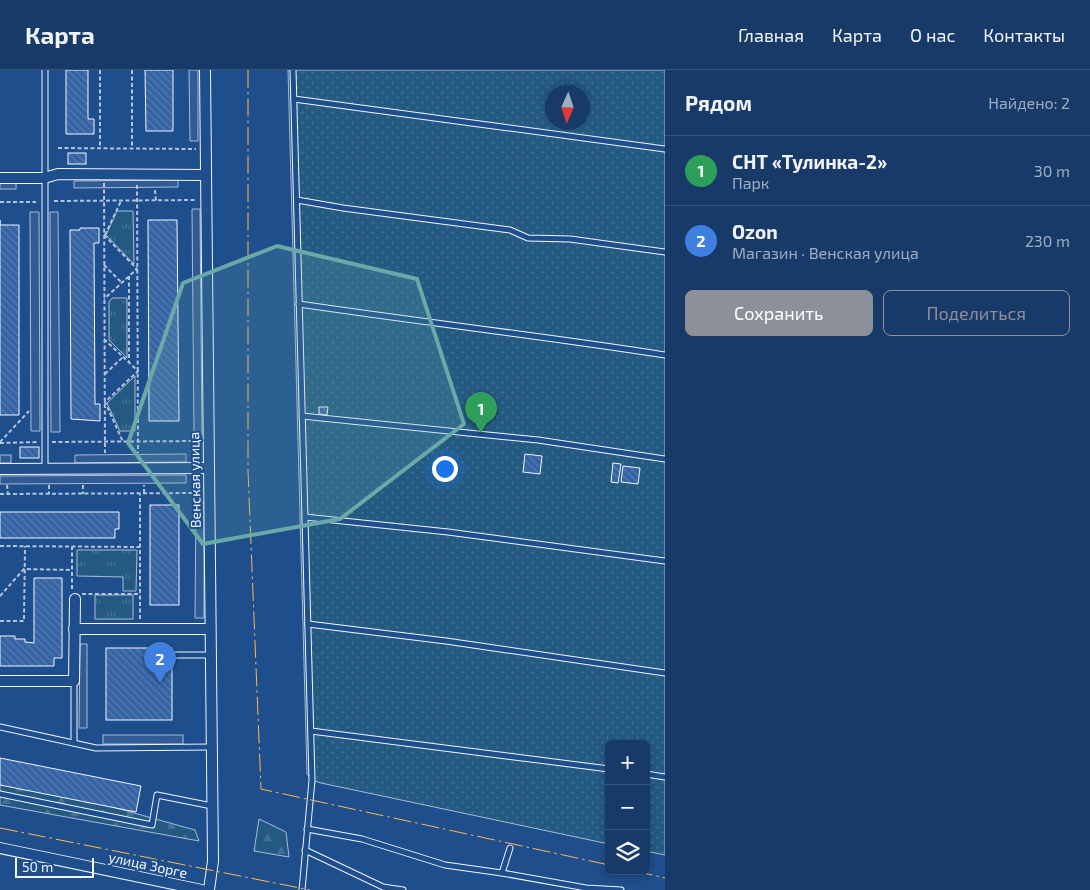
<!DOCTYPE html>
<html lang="ru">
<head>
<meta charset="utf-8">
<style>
	body { margin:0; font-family:"Exo 2",sans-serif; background:#20416f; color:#f1f3f6 }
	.controls { position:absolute; right:15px; bottom:15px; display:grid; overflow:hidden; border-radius:8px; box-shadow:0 2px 8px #0003 }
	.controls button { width:45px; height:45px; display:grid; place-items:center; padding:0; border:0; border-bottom:1px solid #36547d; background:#173a69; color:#f1f3f6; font:25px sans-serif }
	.compass { position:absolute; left:545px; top:15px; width:45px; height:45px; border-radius:50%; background:#173a69; box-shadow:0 2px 8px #0003; rotate:183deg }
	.scale { position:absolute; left:15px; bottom:12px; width:79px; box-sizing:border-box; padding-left:5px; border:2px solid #f2f6ff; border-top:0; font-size:14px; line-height:18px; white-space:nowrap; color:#f2f6ff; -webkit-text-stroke:4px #1f4e8c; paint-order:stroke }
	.you { position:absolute; left:444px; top:398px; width:18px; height:18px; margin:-12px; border:4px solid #fff; border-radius:50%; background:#1a73e8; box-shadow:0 0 0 8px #1a73e833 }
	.badge { display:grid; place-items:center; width:32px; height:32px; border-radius:50%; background:#8c9099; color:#fff; font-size:16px; font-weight:700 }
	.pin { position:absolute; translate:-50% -41px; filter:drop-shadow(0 1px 2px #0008) }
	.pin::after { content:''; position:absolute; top:26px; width:18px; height:15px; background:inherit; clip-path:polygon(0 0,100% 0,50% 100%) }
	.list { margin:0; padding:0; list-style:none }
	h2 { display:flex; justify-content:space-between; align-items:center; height:65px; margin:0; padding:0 20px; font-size:21px }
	h2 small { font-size:16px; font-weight:400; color:#9eadc0 }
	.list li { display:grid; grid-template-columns:32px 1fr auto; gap:15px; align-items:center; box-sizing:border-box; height:70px; padding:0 20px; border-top:1px solid #36547d }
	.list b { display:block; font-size:19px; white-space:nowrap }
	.list p { margin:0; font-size:16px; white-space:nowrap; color:#9eadc0 }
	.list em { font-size:16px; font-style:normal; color:#9eadc0 }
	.actions { display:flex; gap:10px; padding:15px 20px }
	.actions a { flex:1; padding:11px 0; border:1px solid #8c9099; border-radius:8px; text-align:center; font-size:18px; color:#8c9099 }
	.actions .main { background:#8c9099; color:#fff }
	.icon { flex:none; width:28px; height:28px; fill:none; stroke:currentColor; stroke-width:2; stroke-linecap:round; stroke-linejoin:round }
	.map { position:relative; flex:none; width:665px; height:820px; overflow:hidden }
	header { display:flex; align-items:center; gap:30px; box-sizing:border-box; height:70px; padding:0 25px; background:#173a69; border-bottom:1px solid #36547d }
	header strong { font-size:24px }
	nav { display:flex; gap:28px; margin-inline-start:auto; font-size:18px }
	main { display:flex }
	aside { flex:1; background:#173a69 }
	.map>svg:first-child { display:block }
	.forest { fill:url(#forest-firs); stroke:#a8bbd7 }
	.park { fill:url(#park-tufts); stroke:#a8bbd7 }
	.garden { fill:url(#garden-dots); stroke:#a8bbd7; fill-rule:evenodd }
	.parking { fill:#305b95; stroke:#a8bbd7 }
	.building { fill:url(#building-back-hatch); stroke:#f2f6ff }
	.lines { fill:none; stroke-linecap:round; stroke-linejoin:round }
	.service-casing { stroke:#f2f6ff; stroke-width:7 }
	.minor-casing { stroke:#f2f6ff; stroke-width:12 }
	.path { stroke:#b3c4dc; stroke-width:2; stroke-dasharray:4 2.5; stroke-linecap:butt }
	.service { stroke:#1f4e8c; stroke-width:5 }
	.minor { stroke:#1f4e8c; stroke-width:10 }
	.power { stroke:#ffb74d; stroke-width:1; stroke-dasharray:18 4 2.5 4; stroke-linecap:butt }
	.marked { fill:#6aa9a8; fill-opacity:0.2; stroke:#6aa9a8; stroke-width:4; stroke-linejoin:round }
	.labels { text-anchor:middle; stroke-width:4; stroke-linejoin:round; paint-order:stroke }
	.street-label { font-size:14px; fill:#f2f6ff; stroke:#1f4e8c }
</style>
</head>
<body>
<header>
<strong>Карта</strong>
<nav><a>Главная</a><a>Карта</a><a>О нас</a><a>Контакты</a></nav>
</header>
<main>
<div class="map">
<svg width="665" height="820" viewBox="0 0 665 820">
	<defs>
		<pattern id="forest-firs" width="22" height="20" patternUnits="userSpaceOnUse" patternTransform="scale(1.25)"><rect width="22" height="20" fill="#245a82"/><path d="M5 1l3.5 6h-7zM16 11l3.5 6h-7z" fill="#447295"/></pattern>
		<pattern id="park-tufts" width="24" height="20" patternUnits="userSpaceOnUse" patternTransform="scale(1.25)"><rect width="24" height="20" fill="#245a82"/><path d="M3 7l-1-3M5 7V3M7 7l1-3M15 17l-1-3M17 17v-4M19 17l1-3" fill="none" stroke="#447295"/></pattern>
		<pattern id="garden-dots" width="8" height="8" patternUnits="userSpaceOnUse" patternTransform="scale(1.25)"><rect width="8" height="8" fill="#245a82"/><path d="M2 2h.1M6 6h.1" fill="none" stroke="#447295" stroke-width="1.8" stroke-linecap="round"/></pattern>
		<pattern id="building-back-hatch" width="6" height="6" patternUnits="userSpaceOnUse" patternTransform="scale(1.25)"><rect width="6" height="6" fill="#3563a3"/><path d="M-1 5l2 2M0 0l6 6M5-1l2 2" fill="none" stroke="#537ab1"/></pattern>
	</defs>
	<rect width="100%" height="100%" fill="#1f4e8c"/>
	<g class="forest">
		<path d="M0,714L98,733L195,760L199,771L0,735Z"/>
		<path d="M259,749L286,762L289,787L254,781Z"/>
	</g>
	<g class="park">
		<path d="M117,141H133L134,194L106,165Z"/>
		<path d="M112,228H127V288L109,270V232Z"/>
		<path d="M135,306V361H120L107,333Z"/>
		<path d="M77,480H137L136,521H123V507L77,506Z"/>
		<rect x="95" y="525" width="38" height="24"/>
	</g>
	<path class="garden" d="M288,0H665V785L646,781V674H609V774L321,713L312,710L307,704ZM552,22H582V52H552Z"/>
	<g class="parking">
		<path d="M189,0H198V71H190Z"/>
		<path d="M178,110V117L74,118V111Z"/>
		<rect x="0" y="112" width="16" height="7"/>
		<path d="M192,139H200L202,364H194Z"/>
		<path d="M30,142H39L40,361H31Z"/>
		<path d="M50,142H58L60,362H51Z"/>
		<path d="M186,384V392L75,393V385Z"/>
		<rect x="0" y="385" width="11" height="8"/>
		<path d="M186,405V413L0,414V406Z"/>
		<path d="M196,432H204V548H195Z"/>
		<path d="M80,574H87V658H79Z"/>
		<rect x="103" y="665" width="80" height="9"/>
	</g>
	<g class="building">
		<path d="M66,0H88V49H94V64H66Z"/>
		<path d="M145,0H173V61H146Z"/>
		<rect x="68" y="83" width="18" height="11"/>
		<path d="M0,150V155H19V345H0Z"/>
		<path d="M148,150H177L179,351H149Z"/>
		<path d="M80,158H99V173H94L95,334H100V351L71,349L70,160H80Z"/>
		<path d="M319,337H328L327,345L319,344Z"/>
		<rect x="20" y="377" width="19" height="11"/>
		<path d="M525,384L542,386L540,404L523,402Z"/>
		<path d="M613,393L621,394L618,413L611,412Z"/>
		<path d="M623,396L640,398L638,414L621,412Z"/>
		<rect x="150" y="435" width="29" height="100"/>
		<path d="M0,442H119V459H115V468H0Z"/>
		<path d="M34,508H62V588H54V596H0V566H15V569H25V572L34,573Z"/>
		<rect x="106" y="578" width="66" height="72"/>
		<path d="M0,688L141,716L136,742L0,715Z"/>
	</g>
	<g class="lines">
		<defs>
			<g id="service">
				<path d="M45,0V398"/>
				<path d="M293,0L312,710L302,820"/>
				<path d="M294,29L665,79"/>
				<path d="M297,130L343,138L510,160L528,168L570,169L665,182"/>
				<path d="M299,234C421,252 543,266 665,285"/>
				<path d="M302,346L538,370L665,389"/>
				<path d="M305,447L448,462L665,491"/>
				<path d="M308,554L446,571L665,603"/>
				<path d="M172,585H211"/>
				<path d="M0,657L96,678L212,677"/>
				<path d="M311,661L609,699"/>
				<path d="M74,673V611"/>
				<path d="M646,704L665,707"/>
				<path d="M0,724L152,755L157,725L212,736"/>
				<path d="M307,759L362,769L445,795L502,803L586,818L621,820"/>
				<path d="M305,780L383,817L403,820"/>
				<path d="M502,803L510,778"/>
			</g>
			<g id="minor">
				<path d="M205,0L213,791L209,820"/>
				<path d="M0,108H44L58,104L206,105"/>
				<path d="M0,399L209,398"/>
				<path d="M74,559H210"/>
				<path d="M0,611H74L75,529"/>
				<path d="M0,778L202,820"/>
			</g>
		</defs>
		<use href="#service" class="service-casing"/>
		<use href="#minor" class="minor-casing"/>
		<g class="path">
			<path d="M100,0V78"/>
			<path d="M132,0V79"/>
			<path d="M58,78L196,79"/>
			<path d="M104,113L105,383"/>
			<path d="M137,115L138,383"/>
			<path d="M155,120L156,131"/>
			<path d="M54,131L196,130"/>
			<path d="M0,132H36"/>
			<path d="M104,165L137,199L104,229"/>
			<path d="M105,165L121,131"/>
			<path d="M104,195L122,213"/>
			<path d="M129,206V292"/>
			<path d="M104,269L138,301L105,332L123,372"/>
			<path d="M105,304L123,287"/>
			<path d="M0,372L29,341"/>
			<path d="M52,372L198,371"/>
			<path d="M0,373L38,372"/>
			<path d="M7,415L8,424"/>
			<path d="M49,415V424"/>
			<path d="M83,415V424"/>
			<path d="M144,423V415"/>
			<path d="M0,424L199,423"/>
			<path d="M0,476L140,477"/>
			<path d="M72,519V477"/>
			<path d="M82,524H140"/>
			<path d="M0,526L24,499L72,500"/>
			<path d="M140,549V424"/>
			<path d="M0,551H24L25,476"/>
		</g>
		<use href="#service" class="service"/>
		<use href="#minor" class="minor"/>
		<g class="power">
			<path d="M248,0V401L261,719L609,795"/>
			<path d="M0,758L310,820"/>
			<path d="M635,801L665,808"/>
		</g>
	</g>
	<path class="marked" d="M277,176L417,209L464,354L340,449L203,474L128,373L183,213Z"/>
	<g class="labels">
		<g class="street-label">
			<text transform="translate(195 410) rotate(-91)" y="5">Венская улица</text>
			<text transform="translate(148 795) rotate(12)" y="5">улица Зорге</text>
		</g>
	</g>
</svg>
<div class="controls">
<button>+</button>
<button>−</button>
<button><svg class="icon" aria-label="layers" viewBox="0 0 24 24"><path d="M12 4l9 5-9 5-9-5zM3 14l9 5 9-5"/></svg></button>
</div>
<svg class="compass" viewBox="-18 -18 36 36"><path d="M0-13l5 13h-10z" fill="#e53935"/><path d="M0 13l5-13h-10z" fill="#9eadc0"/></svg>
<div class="scale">50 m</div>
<div class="you"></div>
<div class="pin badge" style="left:481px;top:363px;background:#2e9e5b">1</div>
<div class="pin badge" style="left:160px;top:613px;background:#3f7fe0">2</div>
</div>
<aside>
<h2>Рядом<small>Найдено: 2</small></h2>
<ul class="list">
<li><span class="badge" style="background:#2e9e5b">1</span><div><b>СНТ «Тулинка-2»</b><p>Парк</p></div><em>30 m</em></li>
<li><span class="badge" style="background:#3f7fe0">2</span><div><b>Ozon</b><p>Магазин · Венская улица</p></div><em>230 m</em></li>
</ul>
<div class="actions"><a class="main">Сохранить</a><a>Поделиться</a></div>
</aside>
</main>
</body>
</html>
